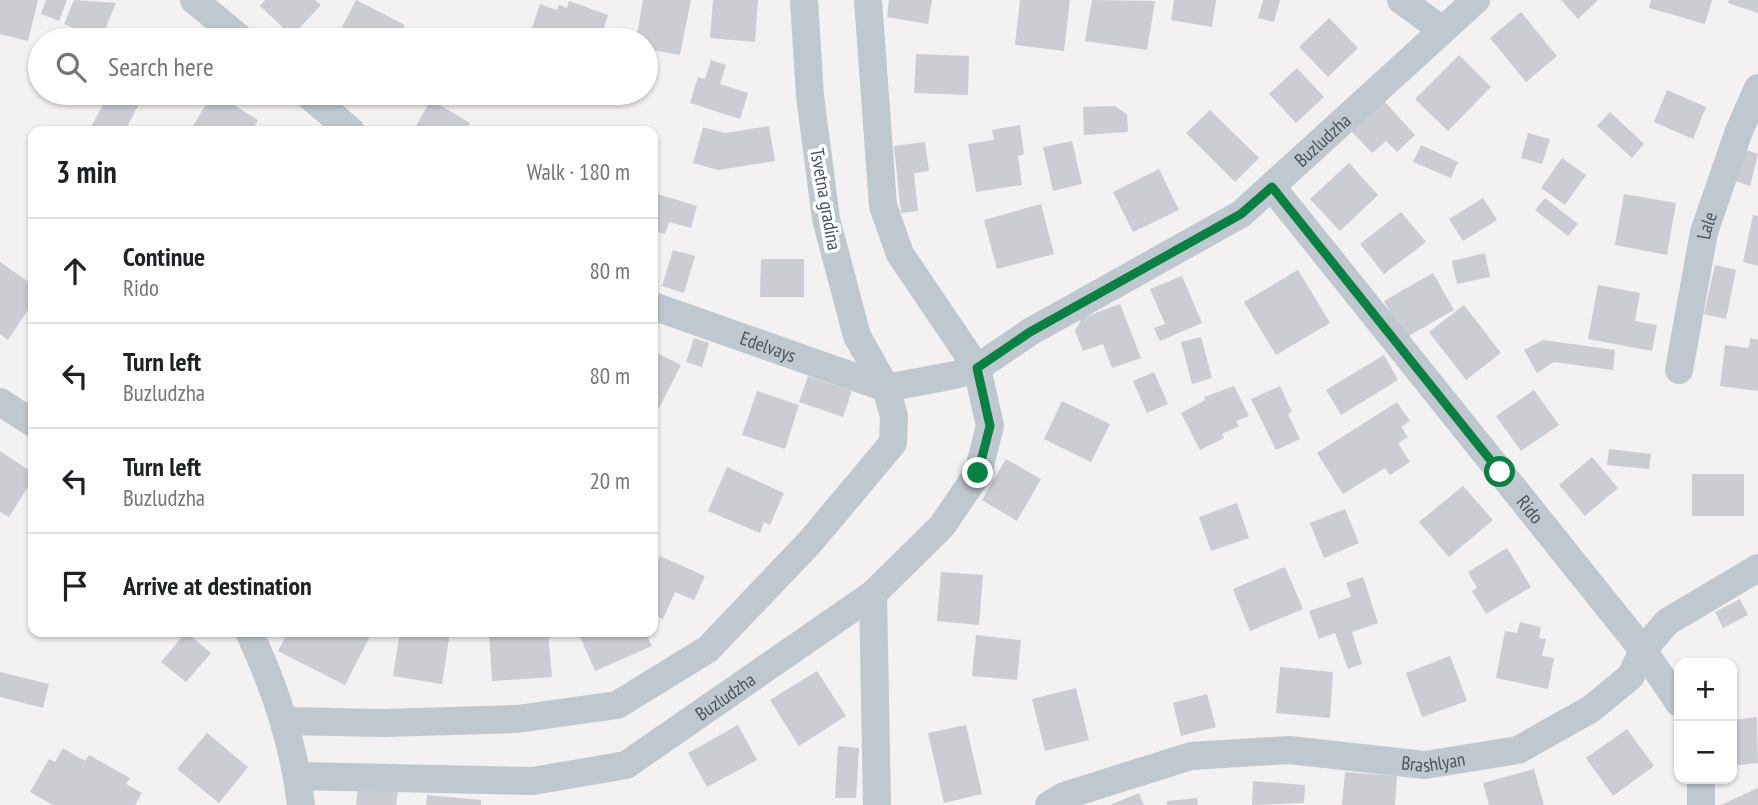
<!DOCTYPE html>
<html lang="en">
<head>
<meta charset="utf-8">
<style>
	body { margin:0; font-family:"PT Sans Narrow",sans-serif; background:#f2f2f2; color:#202124 }
	.controls { position:absolute; right:21px; bottom:21px; display:grid; overflow:hidden; border-radius:14px; box-shadow:0 2px 5px #0004 }
	.controls button { width:63px; height:63px; display:grid; place-items:center; padding:0; border:0; border-bottom:2px solid #e0e0e0; background:#fff; color:#202124; font:35px sans-serif }
	.stop { position:absolute; width:21px; height:21px; margin:-16px; border:5px solid #0b8043; border-radius:50%; background:#fff }
	.stop.end { background:#0b8043; border-color:#fff; box-shadow:0 2px 7px #0008 }
	.list { margin:0; padding:0; list-style:none }
	h2 { display:flex; justify-content:space-between; align-items:center; height:91px; margin:0; padding:0 28px; font-size:30px }
	h2 small { font-size:23px; font-weight:400; color:#757577 }
	.list li { display:grid; grid-template-columns:46px 1fr auto; gap:21px; align-items:center; box-sizing:border-box; height:105px; padding:0 28px; border-top:2px solid #e0e0e0 }
	.list b { display:block; font-size:26px; white-space:nowrap }
	.list p { margin:0; font-size:23px; white-space:nowrap; color:#757577 }
	.list em { font-size:23px; font-style:normal; color:#757577 }
	.icon { flex:none; width:38px; height:38px; fill:none; stroke:currentColor; stroke-width:2; stroke-linecap:round; stroke-linejoin:round }
	.map { position:relative; flex:none; width:1758px; height:805px; overflow:hidden }
	.search { position:absolute; background:#fff; box-shadow:0 2px 5px #0004; left:28px; top:28px; width:630px; height:77px; display:flex; align-items:center; gap:18px; box-sizing:border-box; padding:0 24px; border-radius:38px; color:#757577; font-size:26px }
	.panel { position:absolute; background:#fff; box-shadow:0 2px 5px #0004; left:28px; top:126px; width:630px; height:511px; border-radius:14px }
	.map>svg:first-child { display:block }
	.building { fill:#cbcdd3 }
	.lines { fill:none; stroke-linecap:round; stroke-linejoin:round }
	.minor { stroke:#bfc8cf; stroke-width:28 }
	.route { stroke:#0b8043; stroke-width:9 }
	.labels { text-anchor:middle; stroke-width:7; stroke-linejoin:round; paint-order:stroke }
	.street-label { font-size:19px; fill:#49535e; stroke:#fff }
</style>
</head>
<body>
<div class="map">
<svg width="1758" height="805" viewBox="0 0 1758 805">
	<rect width="100%" height="100%" fill="#f3f1f1"/>
	<g class="building">
		<path d="M0,0H38L28,41L0,34Z"/>
		<path d="M46,0H67L59,21L41,14Z"/>
		<path d="M74,0L116,3L101,39L64,24Z"/>
		<path d="M265,0H315L321,5L292,36L260,6Z"/>
		<path d="M356,0L405,25L397,40H345L350,32L342,27Z"/>
		<path d="M643,0H691L680,55L646,49V40H636Z"/>
		<path d="M713,0H758L755,42L710,38Z"/>
		<path d="M889,0H932L928,24L887,17Z"/>
		<path d="M1020,0H1070L1064,51L1015,45Z"/>
		<path d="M1092,0L1155,1L1147,50L1085,41Z"/>
		<path d="M1174,0H1216L1212,27L1171,20Z"/>
		<path d="M1263,0H1280L1274,22L1258,18Z"/>
		<path d="M1561,0H1598L1578,19Z"/>
		<path d="M1651,0H1712L1705,24L1649,8Z"/>
		<path d="M1729,0H1758V13L1728,3Z"/>
		<path d="M569,1L608,15L600,40H528L540,4L557,10L559,5L567,8Z"/>
		<path d="M1521,12L1557,56L1526,82L1490,38Z"/>
		<path d="M1329,18L1358,48L1328,77L1299,47Z"/>
		<path d="M916,54L969,56L968,95L914,93Z"/>
		<path d="M1459,55L1491,87L1448,131L1415,99Z"/>
		<path d="M711,60L726,65L720,84L748,93L740,119L690,103L698,77L705,79Z"/>
		<path d="M1297,68L1324,97L1296,123L1269,94Z"/>
		<path d="M1667,90L1706,107L1693,139L1654,122Z"/>
		<path d="M109,93H118L139,104L125,131H89Z"/>
		<path d="M213,93H243L235,106L258,120L252,131L191,129Z"/>
		<path d="M431,100L470,123L465,131H413Z"/>
		<path d="M1384,101L1415,135L1397,152L1386,141L1372,153L1351,131Z"/>
		<path d="M1114,106L1127,114L1128,132L1084,135L1083,107Z"/>
		<path d="M1210,110L1259,158L1235,182L1186,133Z"/>
		<path d="M1610,112L1644,144L1632,158L1597,126Z"/>
		<path d="M1020,125L1024,154L1018,156L1022,185L976,192L968,144L994,140L992,130Z"/>
		<path d="M769,126L775,161L718,170L693,163L703,127L725,133Z"/>
		<path d="M1528,133L1550,139L1542,164L1521,158Z"/>
		<path d="M1072,141L1082,184L1053,191L1043,147Z"/>
		<path d="M925,142L929,171L914,173L918,211L901,213L894,146Z"/>
		<path d="M1421,145L1458,162L1451,178L1413,162Z"/>
		<path d="M1740,148L1758,154L1750,186L1729,179Z"/>
		<path d="M1562,158L1586,175L1565,205L1541,188Z"/>
		<path d="M1349,163L1378,195L1340,231L1310,199Z"/>
		<path d="M1159,169L1179,210L1133,232L1113,192Z"/>
		<path d="M654,193L697,206L691,228L669,222L665,234L653,231Z"/>
		<path d="M1624,194L1676,203L1667,255L1615,245Z"/>
		<path d="M1483,198L1497,220L1463,241L1449,219Z"/>
		<path d="M1545,198L1578,224L1568,236L1535,210Z"/>
		<path d="M1041,204L1054,254L997,269L984,220Z"/>
		<path d="M1401,212L1426,242L1384,274L1360,244Z"/>
		<path d="M1753,215L1758,216V266L1743,262Z"/>
		<path d="M673,250L695,256L684,293L662,286Z"/>
		<path d="M1485,253L1490,277L1457,284L1452,261Z"/>
		<path d="M761,259H804V297H760Z"/>
		<path d="M0,262L33,285V302L8,340L0,334Z"/>
		<path d="M1715,265L1736,270L1726,319L1704,314Z"/>
		<path d="M1298,270L1330,323L1276,355L1244,302Z"/>
		<path d="M1433,273L1454,310L1405,338L1384,301Z"/>
		<path d="M1182,276L1202,323L1160,341L1154,328L1165,324L1150,289Z"/>
		<path d="M1598,285L1640,293L1635,321L1657,325L1652,351L1588,339Z"/>
		<path d="M1120,304L1141,358L1112,368L1103,344L1083,351L1075,331L1082,318Z"/>
		<path d="M1464,305L1501,353L1466,380L1429,332Z"/>
		<path d="M1201,337L1212,378L1192,384L1181,342Z"/>
		<path d="M694,338L709,343L702,367L686,362Z"/>
		<path d="M1750,338L1758,340V391L1720,386L1725,345L1749,348Z"/>
		<path d="M1543,340L1615,350L1613,370L1554,362L1537,373L1524,350Z"/>
		<path d="M653,351L681,365L659,408L653,405Z"/>
		<path d="M1384,355L1398,380L1341,415L1326,390Z"/>
		<path d="M1154,372L1168,404L1147,413L1133,381Z"/>
		<path d="M808,376L852,391L843,417L799,402Z"/>
		<path d="M1234,386L1249,416L1236,421L1239,426L1222,434L1224,438L1200,450L1181,413L1205,400L1204,397Z"/>
		<path d="M1280,386L1292,412L1288,414L1300,439L1276,450L1251,399Z"/>
		<path d="M1534,390L1559,425L1521,451L1496,416Z"/>
		<path d="M757,391L799,405L785,449L742,435Z"/>
		<path d="M1062,401L1110,424L1091,462L1044,439Z"/>
		<path d="M1397,402L1410,421L1401,427L1408,437L1398,443L1410,462L1390,475L1385,468L1343,494L1317,453Z"/>
		<path d="M1609,449L1651,454L1649,469L1607,465Z"/>
		<path d="M0,451L33,473V479L9,517L0,512Z"/>
		<path d="M1592,457L1618,488L1585,516L1559,485Z"/>
		<path d="M1006,459L1041,479L1017,521L982,500Z"/>
		<path d="M727,467L784,493L770,525L764,522L760,533L708,511Z"/>
		<rect x="1692" y="474" width="52" height="42"/>
		<path d="M1463,486L1493,520L1449,557L1419,522Z"/>
		<path d="M1237,503L1249,538L1211,551L1199,517Z"/>
		<path d="M1345,509L1359,543L1324,558L1310,523Z"/>
		<path d="M1507,548L1531,587L1486,614L1472,591L1477,588L1468,572Z"/>
		<path d="M660,556L705,576L694,600L675,592L663,619L653,614V573Z"/>
		<path d="M1285,567L1303,609L1250,631L1233,589Z"/>
		<path d="M941,572L983,575L979,625L937,621Z"/>
		<path d="M1363,577L1378,623L1352,632L1362,664L1348,669L1335,633L1319,639L1309,611L1351,597L1346,583Z"/>
		<path d="M1740,599L1748,615L1723,628L1715,612Z"/>
		<path d="M1520,622L1541,627L1539,638L1546,639L1542,656L1554,658L1548,689L1496,678L1505,631L1517,633Z"/>
		<path d="M186,632L211,653L186,682L161,662Z"/>
		<path d="M288,632H361L370,636L345,685L278,651Z"/>
		<path d="M400,632H450L442,684L393,676Z"/>
		<path d="M489,632H548L552,677L492,681Z"/>
		<path d="M578,632H645L652,646L595,671Z"/>
		<path d="M976,635L1021,640L1017,680L972,676Z"/>
		<path d="M1450,656L1467,701L1422,717L1406,673Z"/>
		<path d="M1280,667L1333,672L1330,718L1276,713Z"/>
		<path d="M817,671L846,716L799,746L770,700Z"/>
		<path d="M0,672L49,684L43,708L0,697Z"/>
		<path d="M1076,688L1089,740L1045,751L1032,699Z"/>
		<path d="M1207,694L1216,727L1181,736L1173,703Z"/>
		<path d="M1757,717L1758,763L1732,766V720Z"/>
		<path d="M738,725L757,760L707,787L688,753Z"/>
		<path d="M966,725L982,794L944,803L928,733Z"/>
		<path d="M1627,729L1654,766L1613,796L1586,758Z"/>
		<path d="M207,733L248,767L219,803L177,769Z"/>
		<path d="M838,746L859,748L856,798H835Z"/>
		<path d="M63,748L85,761L89,755L130,778L126,784L142,793L135,805H53L30,792L49,759L55,762Z"/>
		<path d="M1534,769L1544,805H1489L1483,783Z"/>
		<path d="M1345,772L1397,776L1395,805H1342Z"/>
		<path d="M359,779L399,784L396,805H356Z"/>
		<path d="M1253,781L1305,785L1304,803L1252,805Z"/>
		<path d="M1758,788V805H1721Z"/>
		<path d="M1139,793L1144,805H1110Z"/>
		<path d="M427,795L481,800V805H426Z"/>
		<path d="M1197,798L1198,805H1167V801Z"/>
	</g>
	<g class="lines">
		<g class="minor">
			<path d="M194,0L242,40"/>
			<path d="M1401,0L1442,30"/>
			<path d="M306,93L351,131"/>
			<path id="s1" d="M1272,187L1643,650L1679,703"/>
			<path id="s2" d="M653,306L886,388"/>
			<path id="s3" d="M1679,370L1704,232L1739,131L1758,88"/>
			<path id="s4" d="M886,388L955,375L977,368L1030,332L1241,214L1476,0"/>
			<path d="M0,402L33,423"/>
			<path d="M873,594L877,805"/>
			<path d="M249,632C275,687 294,744 301,805"/>
			<path d="M284,721L384,723L517,719L617,705L708,649L810,542L893,443L894,416L886,388L857,336L826,219L810,96L804,0"/>
			<path id="s5" d="M298,776L533,781L626,765L873,594L942,526L978,473L990,426L977,368L900,254L883,206L868,0"/>
			<path id="s6" d="M1049,805L1064,796L1191,756L1289,750L1425,765L1518,750L1591,709L1631,676L1643,650L1667,622L1758,568"/>
			<path d="M1701,805V779"/>
		</g>
	</g>
	<g class="lines">
		<path class="route" d="M978,473L990,426L977,368L1030,332L1241,214L1272,187L1500,472"/>
	</g>
	<g class="labels">
		<g class="street-label">
			<text dy="7" stroke="none"><textPath href="#s4" startOffset="509">Buzludzha</textPath></text>
			<text transform="translate(826 199) rotate(80)" y="7">Tsvetna gradina</text>
			<text dy="7" stroke="none"><textPath href="#s3" startOffset="147">Lale</textPath></text>
			<text dy="7" stroke="none"><textPath href="#s2" startOffset="122">Edelvays</textPath></text>
			<text dy="7" stroke="none"><textPath href="#s1" startOffset="413">Rido</textPath></text>
			<text dy="7" stroke="none"><textPath href="#s5" startOffset="450">Buzludzha</textPath></text>
			<text dy="7" stroke="none"><textPath href="#s6" startOffset="394">Brashlyan</textPath></text>
		</g>
	</g>
</svg>
<div class="controls">
<button>+</button>
<button>−</button>
</div>
<div class="stop" style="left:1500px;top:472px"></div>
<div class="stop end" style="left:978px;top:473px"></div>
<div class="search"><svg class="icon" aria-label="search" viewBox="0 0 24 24"><circle cx="10" cy="10" r="6"/><path d="M15 15l6 6"/></svg>Search here</div>
<section class="panel">
<h2>3 min<small>Walk · 180 m</small></h2>
<ul class="list">
<li><svg class="icon" aria-label="ahead" viewBox="0 0 24 24"><path d="M12 20V5M6 11l6-6 6 6"/></svg><div><b>Continue</b><p>Rido</p></div><em>80 m</em></li>
<li><svg class="icon" aria-label="left" viewBox="0 0 24 24"><path d="M17 20v-9H6M10 6l-5 5 5 5"/></svg><div><b>Turn left</b><p>Buzludzha</p></div><em>80 m</em></li>
<li><svg class="icon" aria-label="left" viewBox="0 0 24 24"><path d="M17 20v-9H6M10 6l-5 5 5 5"/></svg><div><b>Turn left</b><p>Buzludzha</p></div><em>20 m</em></li>
<li><svg class="icon" aria-label="arrive" viewBox="0 0 24 24"><path d="M6 21V4h12l-3 4 3 4H6"/></svg><div><b>Arrive at destination</b></div></li>
</ul>
</section>
</div>
</body>
</html>
